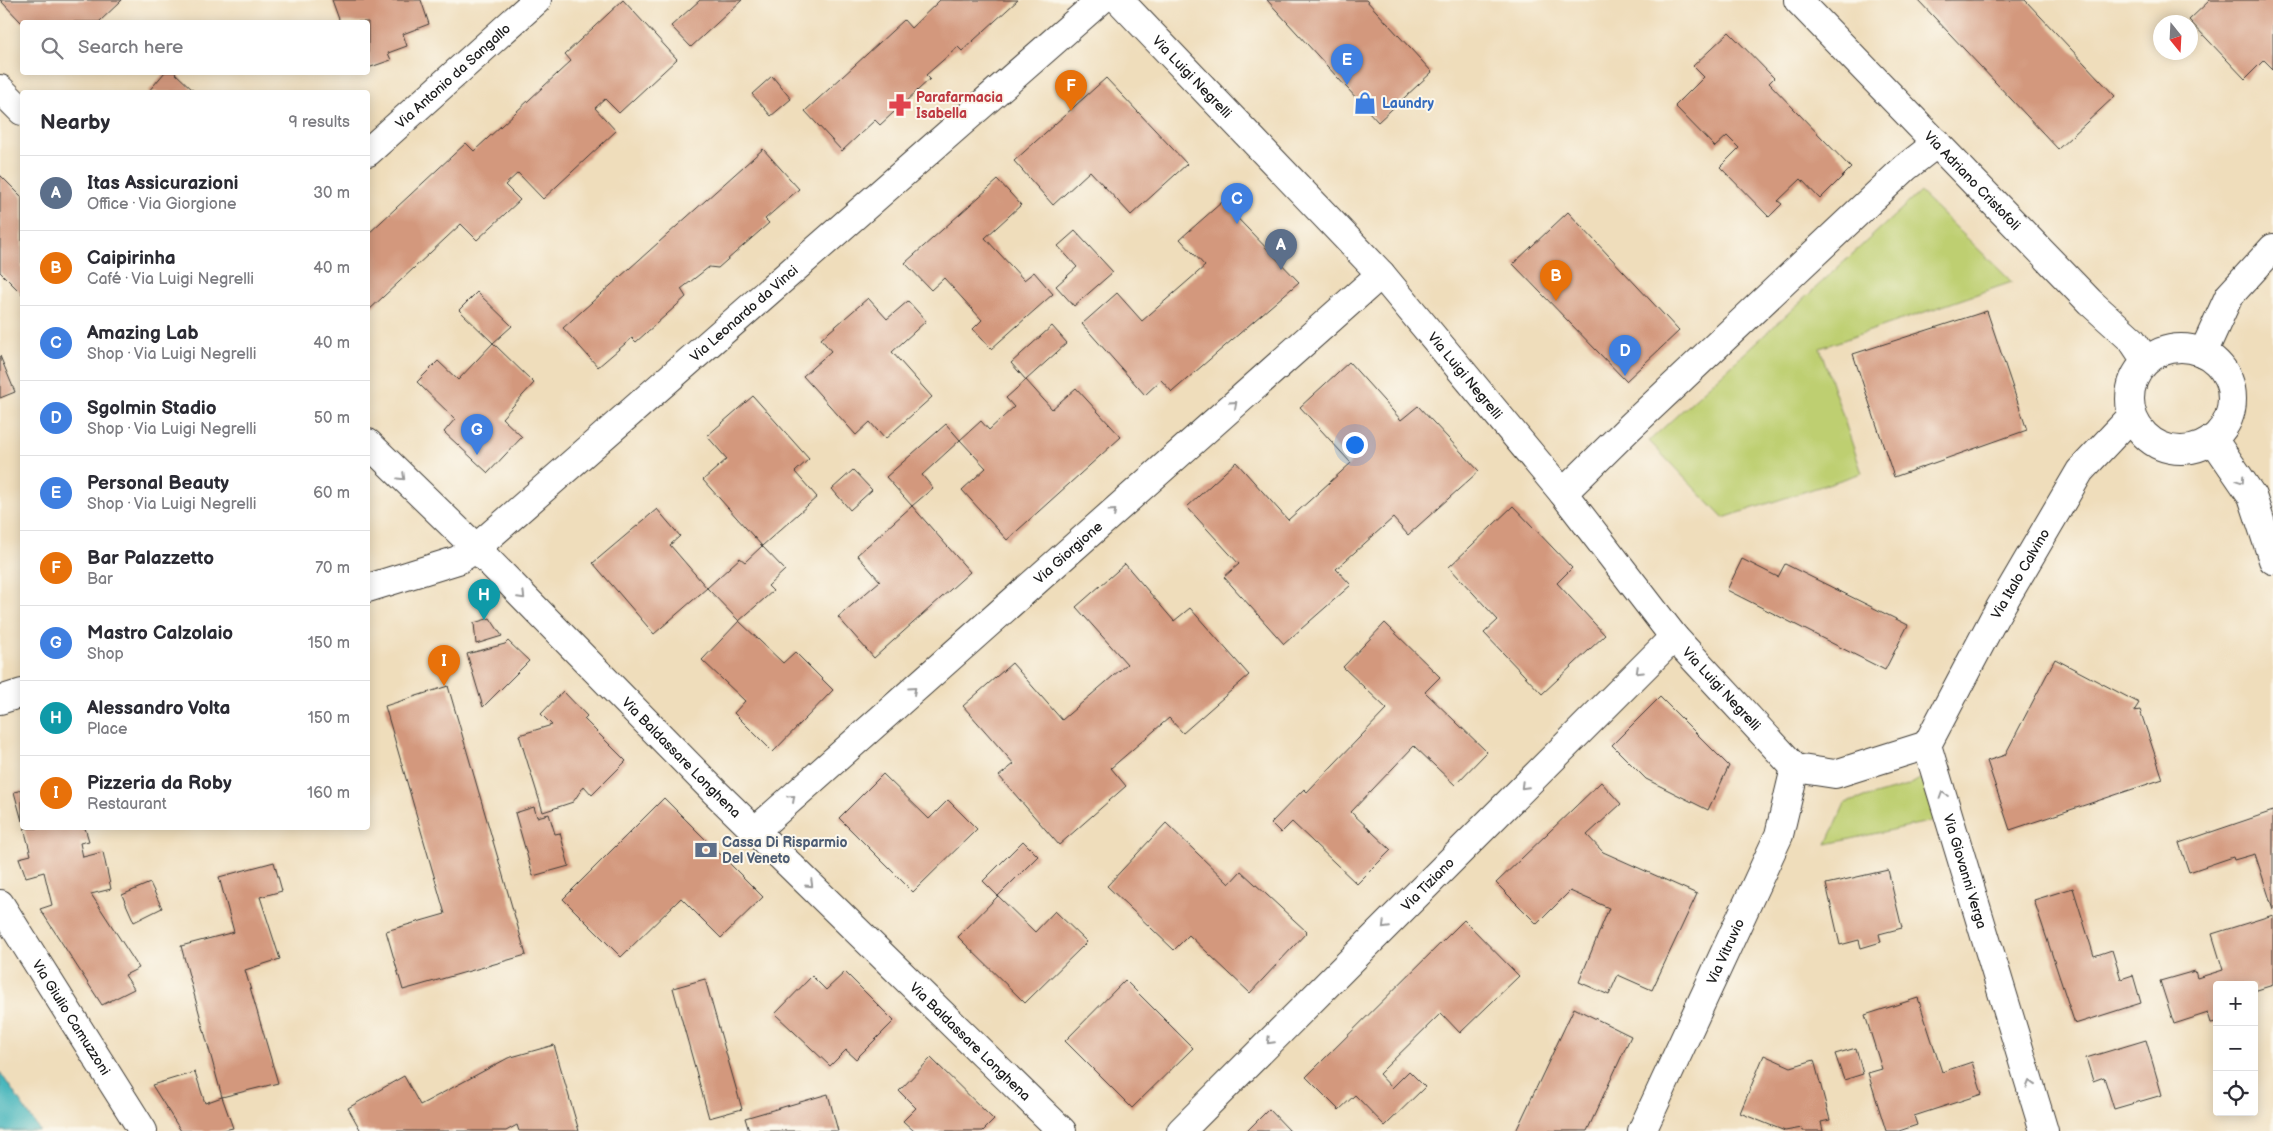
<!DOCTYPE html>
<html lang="en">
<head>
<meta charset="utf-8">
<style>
	body { margin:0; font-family:"Balsamiq Sans",sans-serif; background:#f2f2f3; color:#2b2b33 }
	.controls { position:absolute; right:15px; bottom:15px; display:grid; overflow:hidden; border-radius:5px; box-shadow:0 2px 12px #0003 }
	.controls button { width:45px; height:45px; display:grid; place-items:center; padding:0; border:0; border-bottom:1px solid #e1e1e2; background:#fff; color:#2b2b33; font:25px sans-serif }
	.compass { position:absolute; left:2153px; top:15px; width:45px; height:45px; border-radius:50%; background:#fff; box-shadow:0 2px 12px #0003; rotate:162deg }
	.you { position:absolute; left:1354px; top:444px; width:18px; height:18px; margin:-12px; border:4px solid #fff; border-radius:50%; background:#1a73e8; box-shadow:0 0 0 8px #1a73e833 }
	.badge { display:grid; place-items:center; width:32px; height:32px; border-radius:50%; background:#b5179e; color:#fff; font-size:16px; font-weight:700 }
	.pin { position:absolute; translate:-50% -41px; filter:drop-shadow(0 1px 2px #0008) }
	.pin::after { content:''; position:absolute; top:26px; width:18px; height:15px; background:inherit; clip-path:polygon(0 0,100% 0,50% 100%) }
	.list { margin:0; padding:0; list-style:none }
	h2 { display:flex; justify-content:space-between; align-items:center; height:65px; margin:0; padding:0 20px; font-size:21px }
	h2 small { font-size:16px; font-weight:400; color:#7c7c81 }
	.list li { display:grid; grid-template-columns:32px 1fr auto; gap:15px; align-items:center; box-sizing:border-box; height:75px; padding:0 20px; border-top:1px solid #e1e1e2 }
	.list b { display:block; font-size:19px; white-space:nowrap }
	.list p { margin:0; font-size:16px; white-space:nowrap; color:#7c7c81 }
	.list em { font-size:16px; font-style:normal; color:#7c7c81 }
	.icon { flex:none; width:28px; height:28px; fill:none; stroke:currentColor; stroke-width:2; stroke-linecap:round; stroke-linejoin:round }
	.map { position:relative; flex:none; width:2273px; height:1131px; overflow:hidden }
	.search { position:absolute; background:#fff; box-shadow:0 2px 12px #0003; left:20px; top:20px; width:350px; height:55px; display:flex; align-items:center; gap:12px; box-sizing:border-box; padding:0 18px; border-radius:5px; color:#7c7c81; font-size:19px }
	.panel { position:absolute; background:#fff; box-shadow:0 2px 12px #0003; left:20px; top:90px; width:350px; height:740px; border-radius:5px }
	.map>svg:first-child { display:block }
	.green { fill:#becf71; stroke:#6d7646 }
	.water { fill:#45b5bb; stroke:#30686c }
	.building { fill:#d3987d }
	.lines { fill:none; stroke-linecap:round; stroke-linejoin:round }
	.street-casing { stroke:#3c3934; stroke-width:30 }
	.street { stroke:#fff; stroke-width:28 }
	.oneway { stroke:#999 }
	.labels { text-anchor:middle; stroke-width:4; stroke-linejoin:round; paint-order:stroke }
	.street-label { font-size:14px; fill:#1c1c1c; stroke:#fbf7ec }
	.health-label { font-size:14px; font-weight:bold; fill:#be3a42; stroke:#fbf7ec; text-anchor:start }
	.shop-label { font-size:14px; font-weight:bold; fill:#366cbe; stroke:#fbf7ec; text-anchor:start }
	.service-label { font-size:14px; font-weight:bold; fill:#4e5e75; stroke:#fbf7ec; text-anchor:start }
</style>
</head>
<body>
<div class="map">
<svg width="2273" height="1131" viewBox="0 0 2273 1131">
	<rect width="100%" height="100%" fill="#fbf7ec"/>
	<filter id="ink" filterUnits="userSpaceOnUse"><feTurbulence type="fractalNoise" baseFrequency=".02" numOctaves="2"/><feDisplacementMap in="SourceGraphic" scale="10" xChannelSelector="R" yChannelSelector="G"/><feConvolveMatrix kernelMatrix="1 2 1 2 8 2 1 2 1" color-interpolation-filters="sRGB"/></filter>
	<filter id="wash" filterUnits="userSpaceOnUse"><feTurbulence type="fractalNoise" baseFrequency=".0096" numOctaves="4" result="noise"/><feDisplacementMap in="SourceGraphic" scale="20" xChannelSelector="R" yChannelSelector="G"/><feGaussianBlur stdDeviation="1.12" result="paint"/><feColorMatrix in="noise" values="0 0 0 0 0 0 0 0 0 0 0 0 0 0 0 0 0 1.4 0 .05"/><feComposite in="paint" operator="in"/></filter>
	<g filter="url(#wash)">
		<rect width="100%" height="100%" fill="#efddbb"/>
		<g class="green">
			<path d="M1920,192L2012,282L1820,348L1862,473L1723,518L1649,441Z"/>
			<path d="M1928,774L1942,819L1827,844L1845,803L1908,786Z"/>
		</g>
		<path class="water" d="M0,1072L40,1131H0Z"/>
		<g id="blocks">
			<g class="building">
				<path d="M0,0H122L99,22H21Z"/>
				<path d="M332,0H421L429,24L403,34L407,46L388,53L391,60L368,68V22H340Z"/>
				<path d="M623,0L677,59L619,113L605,99L595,108L616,131L543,199L518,173L505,185L520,200L477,240L461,224L368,311V234L466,143L474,151L571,61L565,54Z"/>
				<path d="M700,0H742L691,47L671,26Z"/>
				<path d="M940,0H1018L962,51L958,47L926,75L930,79L880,125L875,120L842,151L805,111L904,20L911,28Z"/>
				<path d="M1267,0H1366L1432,72L1378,122Z"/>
				<path d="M1918,0H2025L2115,96L2058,149Z"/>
				<path d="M2210,0H2273V69L2264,60L2245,79L2189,20Z"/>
				<path d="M1729,32L1774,78L1769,83L1851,168L1820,199L1801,179L1778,201L1782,204L1769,217L1720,167L1739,148L1727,136L1715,147L1675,106L1704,77L1693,66Z"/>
				<path d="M165,72H174L195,92H148Z"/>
				<path d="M772,76L791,99L771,116L752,94Z"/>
				<path d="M1106,78L1187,164L1131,215L1090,171L1053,205L1014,161Z"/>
				<path d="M763,149L799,189L765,219L769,223L718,268L709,267L681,289L686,297L636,342L632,338L598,367L563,328Z"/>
				<path d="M0,175L22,197V294L0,272Z"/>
				<path d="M998,180L1021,205L985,238L1024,280L1034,272L1053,294L991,349L973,329L982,320L944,278L931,290L905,263Z"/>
				<path d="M1222,202L1299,282L1172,392L1161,380L1145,395L1082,324L1117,293L1142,321L1205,266L1180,239Z"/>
				<path d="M1568,212L1679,331L1626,381L1513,264Z"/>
				<path d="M1075,231L1113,272L1074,306L1056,286L1077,267L1058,246Z"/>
				<path d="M477,292L512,326L493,343L534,383L502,418L522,437L488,473L444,432L455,419L417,382L438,361L458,380L493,343L459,310Z"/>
				<path d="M868,298L887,319L908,301L926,321L892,352L932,397L885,439L870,422L856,435L803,376L831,351L821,339Z"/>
				<path d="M1987,311L2027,430L1894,477L1853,354Z"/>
				<path d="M1052,326L1067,343L1026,380L1011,363Z"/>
				<path d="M0,356L15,392L0,398Z"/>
				<path d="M1349,362L1401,420L1418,406L1479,471L1408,535L1393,518L1336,569L1351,585L1284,644L1224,577L1239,564L1187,507L1236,462L1288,520L1351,463L1300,407Z"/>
				<path d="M1026,380L1052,409L1076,388L1121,437L1007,540L962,490L986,468L960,440L981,421L989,430L1014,407L1006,398Z"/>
				<path d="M753,396L809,459L795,472L817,497L762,546L703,480L727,459L707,436Z"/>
				<path d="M946,424L960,440L922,475L933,488L912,506L886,477Z"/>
				<path d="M853,470L872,490L850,510L832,489Z"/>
				<path d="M912,506L970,572L874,658L838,617L880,581L857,555Z"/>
				<path d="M1513,506L1572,568L1557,583L1605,635L1542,694L1484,633L1498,620L1449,567Z"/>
				<path d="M657,509L680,536L670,545L707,588L740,558L745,562L762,546L785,570L768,586L773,591L739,621L707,588L654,634L593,563Z"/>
				<path d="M1742,559L1778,577L1785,564L1908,625L1885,670L1727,590Z"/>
				<path d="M1125,564L1174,621L1190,608L1249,675L1183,733L1169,718L1111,768L1126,786L1059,845L999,776L1014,764L963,706L1012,663L1062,720L1127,664L1076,607Z"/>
				<path d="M490,618L502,636L476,644L474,623Z"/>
				<path d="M739,621L783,663L795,652L833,690L773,752L734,713L745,701L702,660Z"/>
				<path d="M1385,623L1440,677L1425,692L1487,752L1455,785L1414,746L1351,812L1391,850L1357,884L1292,822L1281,833L1271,823L1304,789L1307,792L1387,709L1343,667Z"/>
				<path d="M508,641L529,661L483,707L467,654L505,644Z"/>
				<path d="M2055,659L2139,703L2134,711L2140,710L2163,779L2010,830L1987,761L2005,755Z"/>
				<path d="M448,686L526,955L403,990L386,931L445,914L385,706Z"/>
				<path d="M563,691L587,716L584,719L626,761L592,795L584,786L573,802L543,812L519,735L552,725L541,714Z"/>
				<path d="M1660,697L1729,766L1708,810L1646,779L1612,745Z"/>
				<path d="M883,774L929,819L948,800L977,829L913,892L839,818Z"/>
				<path d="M1601,782L1621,804L1587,835L1603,852L1697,894L1652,990L1618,975L1609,995L1579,982L1609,908L1570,891L1537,924L1496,883Z"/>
				<path d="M22,790V821L14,792Z"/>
				<path d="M664,798L763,897L721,938L681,898L621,957L563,899Z"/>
				<path d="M534,807L537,817L549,814L555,834L560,833L569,866L533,876L515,813Z"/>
				<path d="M2273,811V909L2255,854L2234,860L2233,857L2189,872L2179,843Z"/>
				<path d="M1166,823L1229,884L1241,871L1307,932L1250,993L1189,935L1174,950L1107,886Z"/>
				<path d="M24,828H85L89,841L80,843L83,857L103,852L111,889L91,894L139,968L125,975L134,989L102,1005L40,909L52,905L44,872L26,877L19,858L31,855Z"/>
				<path d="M1023,841L1038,856L998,896L1035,932L1055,911L1087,942L1025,1003L958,937L998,896L983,881Z"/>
				<path d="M274,862L282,891L260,897L280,959L245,970L278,1083L222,1097L233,1128L219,1131H181L152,1085L195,1072L205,1103L222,1097L181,946L234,932L219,877Z"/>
				<path d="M1888,870L1902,928L1879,934L1881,942L1861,948L1859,940L1840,945L1826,884Z"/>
				<path d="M150,883L162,908L134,922L122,895Z"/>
				<path d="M2073,888L2094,956L2112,950L2121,979L2133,975L2141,1003L2075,1024L2034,900Z"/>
				<path d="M2273,915V985L2254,991V985H2217V1022L2211,1023L2208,1013L2174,1024L2160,981L2195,971L2197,978L2223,970L2212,934Z"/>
				<path d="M1464,920L1519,976L1460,1033L1441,1013L1379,1074L1392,1088L1409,1071L1425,1087L1385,1126L1355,1095L1339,1110L1306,1077Z"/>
				<path d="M845,972L894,1021L856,1059L846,1050L830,1066L775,1014L812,976L826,990Z"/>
				<path d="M705,979L742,1109L709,1118L673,988Z"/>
				<path d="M1125,980L1193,1048L1132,1108L1065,1041Z"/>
				<path d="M1918,998L1942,1072L1972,1062L1982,1094L1914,1116L1917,1125L1899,1131H1886L1868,1073L1882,1069L1865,1015Z"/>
				<path d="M1574,1008L1631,1036L1587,1131H1516Z"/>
				<path d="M2146,1040L2162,1095L2114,1109L2104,1077L2093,1081L2086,1058Z"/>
				<path d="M554,1045L579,1131H519L517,1125L506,1131H361L348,1108L404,1076L420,1105L508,1058Z"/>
				<path d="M1856,1048L1863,1074L1844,1080L1835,1054Z"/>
				<path d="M1764,1055L1791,1067L1814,1060L1830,1120L1821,1122L1823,1131H1803L1802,1128L1785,1131L1740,1113Z"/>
				<path d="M931,1058L994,1120L983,1131H914L903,1121L916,1108L899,1091Z"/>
				<path d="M828,1094L838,1131H749L745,1118Z"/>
				<path d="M1269,1109L1290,1131H1247Z"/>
			</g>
		</g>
	</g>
	<g filter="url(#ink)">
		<use href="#blocks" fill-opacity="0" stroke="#3c3934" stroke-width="1"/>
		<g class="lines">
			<defs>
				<g id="street">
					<path id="s1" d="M1119,0L1381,274L1563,493L1674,637L1795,768"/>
					<path id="s2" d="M1798,0L2090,302L2132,340L2146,361"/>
					<path d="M0,89L22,111"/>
					<path id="s3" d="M368,152L537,0"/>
					<circle cx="2181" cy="399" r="51"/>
					<path d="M2203,353L2229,296L2273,248"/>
					<path d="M2213,439L2252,496L2273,560"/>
					<path id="s4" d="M368,443L476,548L715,792L1062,1131"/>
					<path d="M1563,493L1630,427L1905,168L1937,143"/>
					<path id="s5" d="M368,588L458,560L476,548L1101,0"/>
					<path d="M0,700L22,693"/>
					<path id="s6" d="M1927,745L2044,1131"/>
					<path id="s7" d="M1927,745L1994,618L2080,471L2132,416"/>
					<path d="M1795,768L1835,774L1927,745"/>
					<path id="s8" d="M755,831L1381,274"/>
					<path id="s9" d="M0,904L143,1131"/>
					<path id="s10" d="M1181,1131L1674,637"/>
					<path id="s11" d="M1642,1131L1779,835L1795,768"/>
				</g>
			</defs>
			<use href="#street" class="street-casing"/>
			<use href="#street" class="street"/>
		</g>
		<defs><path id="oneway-chevron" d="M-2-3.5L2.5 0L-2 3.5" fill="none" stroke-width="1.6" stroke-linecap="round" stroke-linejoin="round" transform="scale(1.25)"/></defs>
		<g class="oneway">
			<use href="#oneway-chevron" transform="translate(1234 404) rotate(-42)"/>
			<use href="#oneway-chevron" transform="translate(402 477) rotate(44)"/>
			<use href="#oneway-chevron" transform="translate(2241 480) rotate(56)"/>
			<use href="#oneway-chevron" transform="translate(1113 512) rotate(-42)"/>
			<use href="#oneway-chevron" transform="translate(522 596) rotate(45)"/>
			<use href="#oneway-chevron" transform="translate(1639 671) rotate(136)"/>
			<use href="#oneway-chevron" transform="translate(913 690) rotate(-42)"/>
			<use href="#oneway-chevron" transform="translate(1524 786) rotate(135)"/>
			<use href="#oneway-chevron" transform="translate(1943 795) rotate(-108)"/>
			<use href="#oneway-chevron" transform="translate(792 798) rotate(-42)"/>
			<use href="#oneway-chevron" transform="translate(810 884) rotate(44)"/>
			<use href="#oneway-chevron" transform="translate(1385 926) rotate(135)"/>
			<use href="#oneway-chevron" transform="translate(1270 1041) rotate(135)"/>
			<use href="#oneway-chevron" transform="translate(2030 1084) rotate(-107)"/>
		</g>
	</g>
	<defs>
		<symbol id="shop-bare" viewBox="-9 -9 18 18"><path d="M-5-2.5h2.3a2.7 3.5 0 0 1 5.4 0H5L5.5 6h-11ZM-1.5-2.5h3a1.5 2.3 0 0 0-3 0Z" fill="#3f7fe0" stroke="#fbf7ec" stroke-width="2.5" paint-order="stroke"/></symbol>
		<symbol id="pharmacy-bare" viewBox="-9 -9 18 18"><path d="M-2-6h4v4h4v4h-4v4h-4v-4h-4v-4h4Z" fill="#e0444e" stroke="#fbf7ec" stroke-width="2.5" paint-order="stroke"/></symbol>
		<symbol id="bank-bare" viewBox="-9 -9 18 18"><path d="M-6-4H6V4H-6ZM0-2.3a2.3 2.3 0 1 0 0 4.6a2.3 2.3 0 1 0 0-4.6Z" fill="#5c6f8a" stroke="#fbf7ec" stroke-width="2.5" paint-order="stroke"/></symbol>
	</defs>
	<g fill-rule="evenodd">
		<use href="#shop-bare" x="1349" y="87" width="32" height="32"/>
		<use href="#pharmacy-bare" x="884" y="89" width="32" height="32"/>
		<use href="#bank-bare" x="690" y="834" width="32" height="32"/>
	</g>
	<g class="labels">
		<g class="street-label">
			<text dy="5" stroke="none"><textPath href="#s3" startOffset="114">Via Antonio da Sangallo</textPath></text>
			<text dy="5" stroke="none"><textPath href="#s1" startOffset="106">Via Luigi Negrelli</textPath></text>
			<text dy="5" stroke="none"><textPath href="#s2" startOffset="251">Via Adriano Cristofoli</textPath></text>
			<text dy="5" stroke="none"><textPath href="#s5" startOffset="472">Via Leonardo da Vinci</textPath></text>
			<text dy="5" stroke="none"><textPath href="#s1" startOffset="511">Via Luigi Negrelli</textPath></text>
			<text dy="5" stroke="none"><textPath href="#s8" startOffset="419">Via Giorgione</textPath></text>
			<text dy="5" stroke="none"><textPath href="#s7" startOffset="195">Via Italo Calvino</textPath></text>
			<text dy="5" stroke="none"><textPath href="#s1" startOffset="916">Via Luigi Negrelli</textPath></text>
			<text dy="5" stroke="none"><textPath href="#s4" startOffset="444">Via Baldassare Longhena</textPath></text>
			<text dy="5" stroke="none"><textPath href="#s6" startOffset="132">Via Giovanni Verga</textPath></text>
			<text dy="5" stroke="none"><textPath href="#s10" startOffset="349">Via Tiziano</textPath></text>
			<text dy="5" stroke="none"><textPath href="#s11" startOffset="198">Via Vitruvio</textPath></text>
			<text dy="5" stroke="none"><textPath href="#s9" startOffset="134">Via Giulio Camuzzoni</textPath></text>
			<text dy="5" stroke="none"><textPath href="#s4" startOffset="849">Via Baldassare Longhena</textPath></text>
		</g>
		<g class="health-label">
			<text x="916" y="102">Parafarmacia<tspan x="916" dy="16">Isabella</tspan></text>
		</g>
		<g class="shop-label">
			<text x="1382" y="108">Laundry</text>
		</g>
		<g class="service-label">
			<text x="722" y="847">Cassa Di Risparmio<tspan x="722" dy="16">Del Veneto</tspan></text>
		</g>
	</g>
</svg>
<div class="controls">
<button>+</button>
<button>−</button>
<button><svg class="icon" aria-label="locate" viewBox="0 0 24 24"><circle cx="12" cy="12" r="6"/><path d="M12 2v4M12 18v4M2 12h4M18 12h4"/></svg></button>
</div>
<svg class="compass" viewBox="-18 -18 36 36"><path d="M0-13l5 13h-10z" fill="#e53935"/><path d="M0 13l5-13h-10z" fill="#7c7c81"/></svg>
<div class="you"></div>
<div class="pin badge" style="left:1281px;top:270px;background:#5c6f8a">A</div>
<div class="pin badge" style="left:1556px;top:301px;background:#e8710a">B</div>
<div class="pin badge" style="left:1237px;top:224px;background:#3f7fe0">C</div>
<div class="pin badge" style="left:1625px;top:376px;background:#3f7fe0">D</div>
<div class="pin badge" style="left:1347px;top:85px;background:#3f7fe0">E</div>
<div class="pin badge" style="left:1071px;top:111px;background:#e8710a">F</div>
<div class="pin badge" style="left:477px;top:455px;background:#3f7fe0">G</div>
<div class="pin badge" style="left:484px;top:620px;background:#0f9aa8">H</div>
<div class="pin badge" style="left:444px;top:686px;background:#e8710a">I</div>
<div class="search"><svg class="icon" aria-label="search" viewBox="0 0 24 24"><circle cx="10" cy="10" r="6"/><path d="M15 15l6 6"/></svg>Search here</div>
<section class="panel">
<h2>Nearby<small>9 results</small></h2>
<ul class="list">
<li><span class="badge" style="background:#5c6f8a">A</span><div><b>Itas Assicurazioni</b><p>Office · Via Giorgione</p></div><em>30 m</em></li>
<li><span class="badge" style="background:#e8710a">B</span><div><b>Caipirinha</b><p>Café · Via Luigi Negrelli</p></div><em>40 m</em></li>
<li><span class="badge" style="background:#3f7fe0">C</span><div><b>Amazing Lab</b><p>Shop · Via Luigi Negrelli</p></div><em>40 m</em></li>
<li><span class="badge" style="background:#3f7fe0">D</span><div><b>Sgolmin Stadio</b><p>Shop · Via Luigi Negrelli</p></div><em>50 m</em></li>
<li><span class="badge" style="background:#3f7fe0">E</span><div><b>Personal Beauty</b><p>Shop · Via Luigi Negrelli</p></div><em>60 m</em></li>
<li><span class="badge" style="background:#e8710a">F</span><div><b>Bar Palazzetto</b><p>Bar</p></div><em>70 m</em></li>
<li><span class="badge" style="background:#3f7fe0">G</span><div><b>Mastro Calzolaio</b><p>Shop</p></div><em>150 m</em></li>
<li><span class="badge" style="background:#0f9aa8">H</span><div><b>Alessandro Volta</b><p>Place</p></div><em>150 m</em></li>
<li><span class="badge" style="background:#e8710a">I</span><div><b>Pizzeria da Roby</b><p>Restaurant</p></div><em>160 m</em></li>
</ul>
</section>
</div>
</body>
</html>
